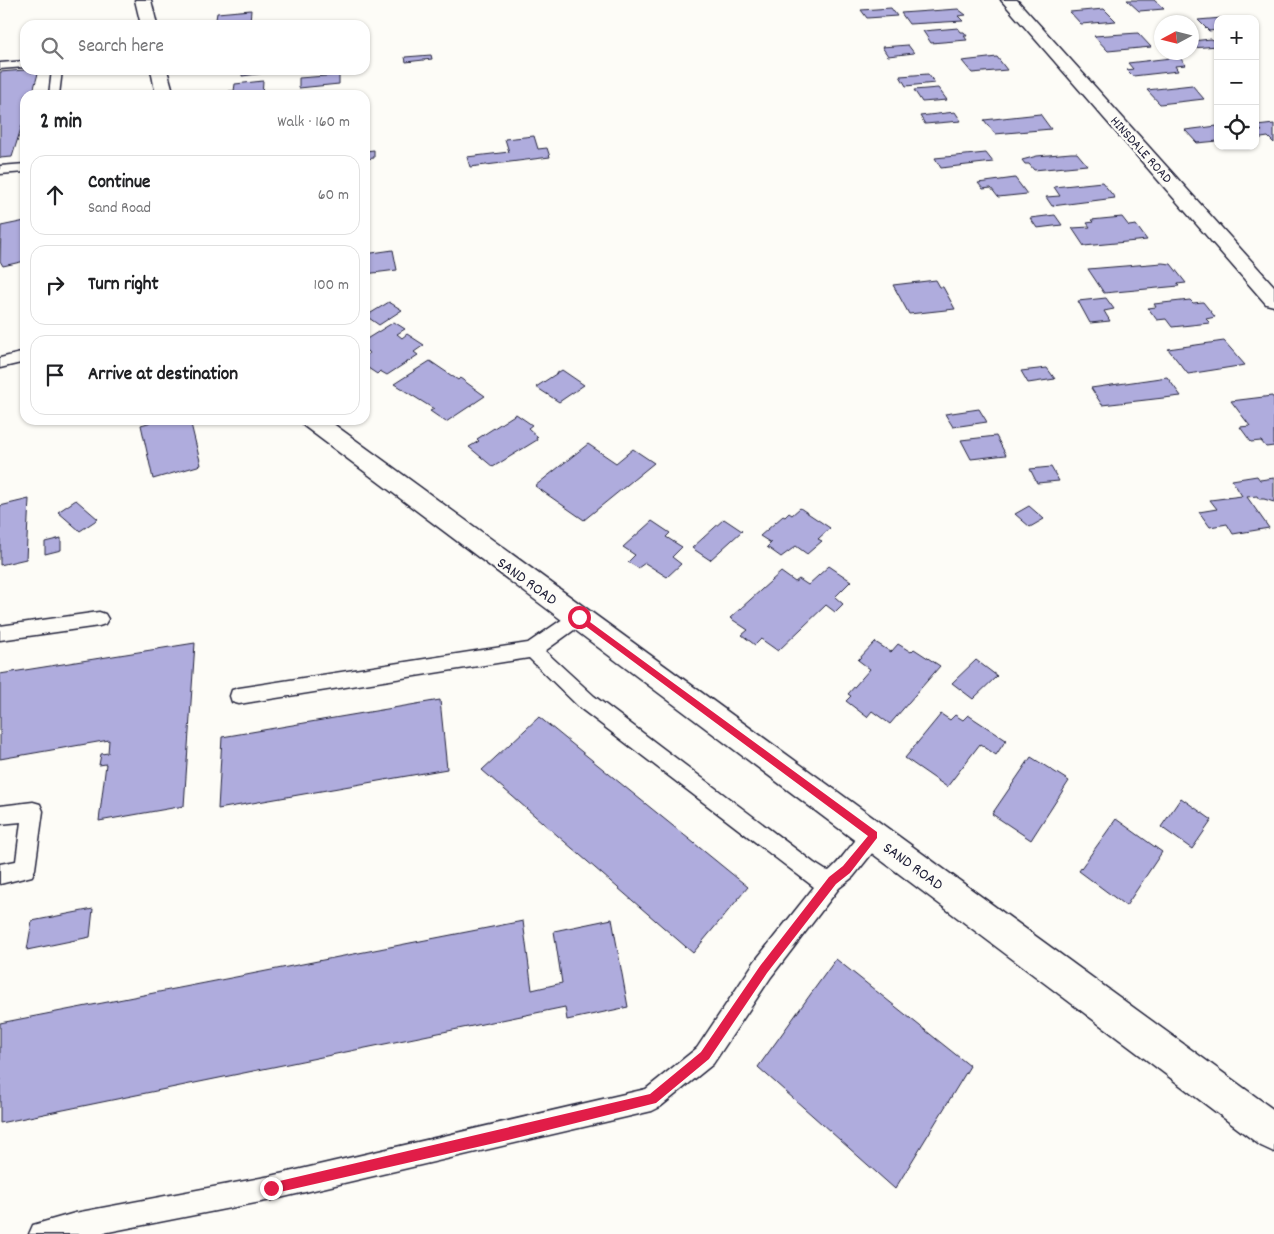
<!DOCTYPE html>
<html lang="en">
<head>
<meta charset="utf-8">
<style>
	body { margin:0; font-family:Dekko,sans-serif; background:#f6f6f6; color:#202124 }
	.controls { position:absolute; right:15px; top:15px; display:grid; overflow:hidden; border-radius:10px; box-shadow:0 1px 4px #0004 }
	.controls button { width:45px; height:45px; display:grid; place-items:center; padding:0; border:0; border-bottom:1px solid #e0e0e0; background:#fff; color:#202124; font:25px sans-serif }
	.compass { position:absolute; left:1154px; top:15px; width:45px; height:45px; border-radius:50%; background:#fff; box-shadow:0 1px 4px #0004; rotate:263deg }
	.stop { position:absolute; width:15px; height:15px; margin:-11px; border:4px solid #e11d48; border-radius:50%; background:#fff }
	.stop.end { background:#e11d48; border-color:#fff; box-shadow:0 1px 5px #0008 }
	.list { margin:0; padding:0; list-style:none }
	h2 { display:flex; justify-content:space-between; align-items:center; height:65px; margin:0; padding:0 20px; font-size:21px }
	h2 small { font-size:16px; font-weight:400; color:#757577 }
	.list li { display:grid; grid-template-columns:32px 1fr auto; gap:15px; align-items:center; box-sizing:border-box; height:80px; margin:0 10px 10px; padding:0 10px; border:1px solid #e0e0e0; border-radius:15px }
	.list b { display:block; font-size:19px; white-space:nowrap }
	.list p { margin:0; font-size:16px; white-space:nowrap; color:#757577 }
	.list em { font-size:16px; font-style:normal; color:#757577 }
	.icon { flex:none; width:28px; height:28px; fill:none; stroke:currentColor; stroke-width:2; stroke-linecap:round; stroke-linejoin:round }
	.map { position:relative; flex:none; width:1274px; height:1234px; overflow:hidden }
	.search { position:absolute; background:#fff; box-shadow:0 1px 4px #0004; left:20px; top:20px; width:350px; height:55px; display:flex; align-items:center; gap:12px; box-sizing:border-box; padding:0 18px; border-radius:15px; color:#757577; font-size:19px }
	.panel { position:absolute; background:#fff; box-shadow:0 1px 4px #0004; left:20px; top:90px; width:350px; height:335px; border-radius:15px }
	.map>svg:first-child { display:block }
	.building { fill:#afacdd; stroke:#22223b }
	.lines { fill:none; stroke-linecap:round; stroke-linejoin:round }
	.lane-casing { stroke:#22223b; stroke-width:3 }
	.street-casing { stroke:#22223b; stroke-width:3 }
	.lane { fill:#fdfcf7; fill-rule:evenodd }
	.street { fill:#fdfcf7; fill-rule:evenodd }
	.route { fill:#e11d48 }
	.labels { text-anchor:middle; stroke-width:5; stroke-linejoin:round; paint-order:stroke }
	.far-street-label { font-size:14px; fill:#22223b; stroke:#fdfcf7 }
	.street-label { font-size:16px; fill:#22223b; stroke:#fdfcf7 }
</style>
</head>
<body>
<div class="map">
<svg width="1274" height="1234" viewBox="0 0 1274 1234">
	<rect width="100%" height="100%" fill="#fdfcf7"/>
	<filter id="ink" filterUnits="userSpaceOnUse"><feTurbulence type="fractalNoise" baseFrequency=".02" numOctaves="2"/><feDisplacementMap in="SourceGraphic" scale="10" xChannelSelector="R" yChannelSelector="G"/><feConvolveMatrix kernelMatrix="1 2 1 2 8 2 1 2 1" color-interpolation-filters="sRGB"/></filter>
	<g filter="url(#ink)">
		<g class="building">
			<path d="M1127,0H1154L1164,9L1139,11Z"/>
			<path d="M891,8L897,16L867,18L861,10Z"/>
			<path d="M958,9L966,15L958,16L963,21L909,24L901,13Z"/>
			<path d="M1104,9L1116,21L1081,24L1070,12Z"/>
			<path d="M251,10L250,23L215,25L217,13Z"/>
			<path d="M1222,18L1218,19V30L1209,31L1198,20Z"/>
			<path d="M958,28L961,32H964L967,36H964L967,40L931,43L923,31Z"/>
			<path d="M1138,33L1151,47L1108,51L1094,36Z"/>
			<path d="M1211,39L1218,46L1192,48V41Z"/>
			<path d="M908,45L914,53L888,56L882,47Z"/>
			<path d="M431,55L432,59L406,62L405,57Z"/>
			<path d="M997,57L1007,70L972,73L962,61Z"/>
			<path d="M1179,57L1186,65L1175,66L1178,71L1133,76L1127,70L1133,69L1128,63Z"/>
			<path d="M25,70H39L32,95H25V116L12,157L0,158V72Z"/>
			<path d="M237,70H289L242,76V72L237,73Z"/>
			<path d="M928,74L935,83L906,86L900,76Z"/>
			<path d="M339,75V84L299,88V78Z"/>
			<path d="M263,81L262,95H229V91H234L235,84Z"/>
			<path d="M1192,85L1204,99L1160,104L1147,90Z"/>
			<path d="M938,88L947,100L922,102L914,90Z"/>
			<path d="M955,112L961,121L925,124L920,116Z"/>
			<path d="M1040,114L1051,129L995,134L984,120Z"/>
			<path d="M1274,124V143L1268,137L1255,139V132L1262,131L1257,126Z"/>
			<path d="M1217,126L1218,141L1197,143L1185,130Z"/>
			<path d="M534,136L538,149L547,148L550,157L470,167L467,157L509,152L505,139Z"/>
			<path d="M374,150V158L365,159V151Z"/>
			<path d="M986,153L993,162L941,168L935,158Z"/>
			<path d="M1071,153H1077L1087,165L1034,170L1029,164H1025L1022,160L1037,156Z"/>
			<path d="M1015,178L1027,194L998,197L991,188L983,189L978,183Z"/>
			<path d="M1102,182L1115,198L1052,206L1046,197L1060,196L1054,187Z"/>
			<path d="M1055,215L1062,225L1037,228L1030,218Z"/>
			<path d="M1122,217L1129,226L1136,225L1147,240L1084,246L1072,228L1090,227L1087,223L1093,222L1091,220Z"/>
			<path d="M25,221V261L3,266L0,261L1,226Z"/>
			<path d="M393,250L397,270L365,274V254Z"/>
			<path d="M1162,263L1171,264L1186,283L1177,284L1179,286L1104,293L1088,269Z"/>
			<path d="M936,280L940,287H943L955,309L909,314L893,285Z"/>
			<path d="M1106,298L1114,309L1104,311L1110,321L1090,323L1078,301Z"/>
			<path d="M1190,300L1193,303L1203,302L1215,317L1206,319L1210,323L1172,327L1166,319L1157,320L1148,308L1156,307L1154,304Z"/>
			<path d="M389,302L402,310L379,325L366,316Z"/>
			<path d="M394,322L405,329L397,334L402,338L407,334L424,345L414,352L418,355L387,375L380,371L377,374L365,366V356L370,353L365,350V340Z"/>
			<path d="M1224,341L1245,365L1188,374L1168,349Z"/>
			<path d="M430,361L458,380L460,378L485,396L446,422L430,411L434,409L394,384Z"/>
			<path d="M1047,368L1055,379L1028,383L1021,371Z"/>
			<path d="M562,370L584,385L559,402L536,387Z"/>
			<path d="M1167,377L1181,396L1102,405L1091,388Z"/>
			<path d="M1272,396L1274,399V446L1266,447L1261,441L1251,442L1240,427L1250,426L1231,401Z"/>
			<path d="M979,409L987,422L953,427L945,414Z"/>
			<path d="M516,414L532,425L528,428L538,437L536,438L537,440L493,467L469,447L479,441L477,439Z"/>
			<path d="M158,420H190L201,465L153,479L141,425Z"/>
			<path d="M996,436L1006,455L971,459L961,440Z"/>
			<path d="M588,444L616,463L633,449L654,463L584,520L535,486Z"/>
			<path d="M1051,467L1059,481L1037,483L1030,469Z"/>
			<path d="M1257,476L1260,480L1274,478V502L1264,499H1259L1257,496L1247,497L1269,528L1233,534L1227,524L1210,527L1199,512L1217,509L1210,500L1242,496L1232,480Z"/>
			<path d="M29,499L26,559L0,565V506Z"/>
			<path d="M76,500L98,519L80,531L58,512Z"/>
			<path d="M1029,506L1044,519L1030,527L1015,514Z"/>
			<path d="M800,508L830,528L818,539L822,541L807,554L796,546L781,557L767,547L771,543L760,536L783,516L785,517L789,513L792,515Z"/>
			<path d="M724,519L742,531L710,560L692,548Z"/>
			<path d="M652,521L670,533L666,537L682,547L672,557L681,564L667,577L645,563L638,568L628,562L635,555L623,547Z"/>
			<path d="M61,538V550L45,554V542Z"/>
			<path d="M829,566L851,581L835,597L843,604L835,612L826,605L778,651L761,639L755,645L742,635L748,630L730,618L781,572L795,582L799,579L808,585Z"/>
			<path d="M875,642L891,652L898,644L911,652L914,649L940,666L890,724L872,711L867,717L846,701L851,696L848,694L870,669L858,660Z"/>
			<path d="M195,643L184,806L99,821L106,764L99,765L101,754L108,753L109,740L0,759V674Z"/>
			<path d="M976,660L997,676L973,699L952,683Z"/>
			<path d="M440,700L447,769L218,809L222,737Z"/>
			<path d="M941,714L950,720L955,715L963,720L968,715L1006,740L996,755L980,744L947,787L905,758Z"/>
			<path d="M539,717L748,887L693,953L482,770Z"/>
			<path d="M1031,757L1069,781L1031,840L992,814Z"/>
			<path d="M1181,798L1212,820L1192,849L1161,827Z"/>
			<path d="M1116,819L1162,852L1126,906L1079,871Z"/>
			<path d="M93,909L90,937L27,950L32,921Z"/>
			<path d="M612,919L628,1007L567,1020L565,1007L0,1123V1023L523,921L532,990L562,983L554,931Z"/>
			<path d="M836,959L970,1066L895,1189L758,1067Z"/>
		</g>
		<g class="lines">
			<defs>
				<g id="lane">
					<path d="M25,61V67L0,69V63Z"/>
					<path d="M52,70H62L59,95H49Z"/>
					<path d="M25,164V172L0,174V166Z"/>
					<path d="M25,352V362L0,368V358Z"/>
					<path d="M579,610L585,612L588,617L585,622L545,651L594,696L814,863L825,870L829,871C844,859 857,832 874,825L881,828L884,835L881,842L853,877L839,888L771,977L713,1064L660,1107L652,1111L271,1200L98,1234H29L33,1225L75,1213L271,1176L646,1089L697,1048L755,961L814,887L580,708L529,658L239,704L232,702L230,696L232,690L239,688L528,643L573,612Z"/>
					<path d="M99,612L105,614L108,619L105,624L99,626L0,640V626Z"/>
					<path d="M33,802L40,804L43,811L35,869L32,876L0,884V864L16,861L21,822L0,824V806Z"/>
				</g>
				<g id="street">
					<path d="M135,0H151L157,25H141Z"/>
					<path d="M1001,0H1017L1274,286V306L1266,304Z"/>
					<path d="M151,70H167L174,95H156Z"/>
					<path d="M300,420H328L1274,1110V1152L1261,1146L304,426Z"/>
				</g>
			</defs>
			<use href="#lane" class="lane-casing"/>
			<use href="#street" class="street-casing"/>
			<use href="#lane" class="lane"/>
			<use href="#street" class="street"/>
		</g>
	</g>
	<path class="route" d="M579,614L877,832V838L850,873L836,884L767,973L709,1059L656,1103L508,1140L271,1194L267,1192L265,1188L267,1184L271,1183L650,1094L701,1052L760,966L829,877L843,866L868,836L576,619L575,617Z"/>
	<g class="labels">
		<g class="far-street-label">
			<text transform="translate(1142 149) rotate(48)" y="5">HINSDALE ROAD</text>
		</g>
		<g class="street-label">
			<text transform="translate(528 580) rotate(36)" y="6">SAND ROAD</text>
			<text transform="translate(914 865) rotate(36)" y="6">SAND ROAD</text>
		</g>
	</g>
</svg>
<div class="controls">
<button>+</button>
<button>−</button>
<button><svg class="icon" aria-label="locate" viewBox="0 0 24 24"><circle cx="12" cy="12" r="6"/><path d="M12 2v4M12 18v4M2 12h4M18 12h4"/></svg></button>
</div>
<svg class="compass" viewBox="-18 -18 36 36"><path d="M0-13l5 13h-10z" fill="#e53935"/><path d="M0 13l5-13h-10z" fill="#757577"/></svg>
<div class="stop" style="left:579px;top:617px"></div>
<div class="stop end" style="left:271px;top:1188px"></div>
<div class="search"><svg class="icon" aria-label="search" viewBox="0 0 24 24"><circle cx="10" cy="10" r="6"/><path d="M15 15l6 6"/></svg>Search here</div>
<section class="panel">
<h2>2 min<small>Walk · 160 m</small></h2>
<ul class="list">
<li><svg class="icon" aria-label="ahead" viewBox="0 0 24 24"><path d="M12 20V5M6 11l6-6 6 6"/></svg><div><b>Continue</b><p>Sand Road</p></div><em>60 m</em></li>
<li><svg class="icon" aria-label="right" viewBox="0 0 24 24"><path d="M7 20v-9h11M14 6l5 5-5 5"/></svg><div><b>Turn right</b></div><em>100 m</em></li>
<li><svg class="icon" aria-label="arrive" viewBox="0 0 24 24"><path d="M6 21V4h12l-3 4 3 4H6"/></svg><div><b>Arrive at destination</b></div></li>
</ul>
</section>
</div>
</body>
</html>
